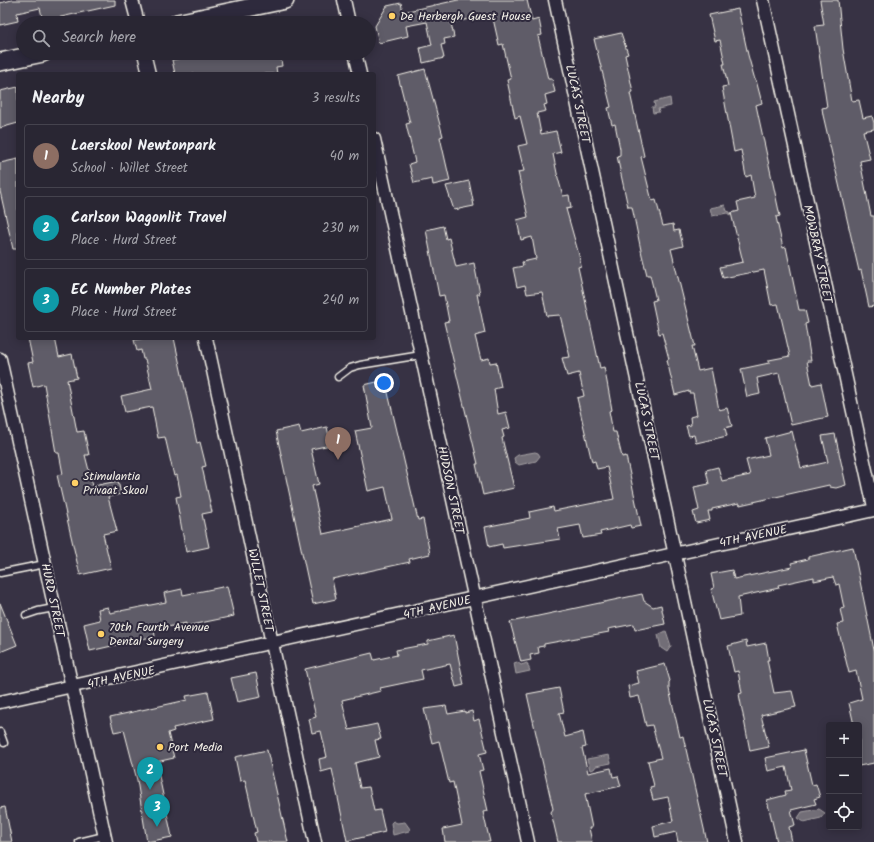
<!DOCTYPE html>
<html lang="en">
<head>
<meta charset="utf-8">
<style>
	body { margin:0; font-family:Kalam,sans-serif; background:#35323f; color:#f1f3f6 }
	.controls { position:absolute; right:12px; bottom:12px; display:grid; overflow:hidden; border-radius:4px; box-shadow:0 2px 10px #0003 }
	.controls button { width:36px; height:36px; display:grid; place-items:center; padding:0; border:0; border-bottom:1px solid #45434e; background:#292633; color:#f1f3f6; font:20px sans-serif }
	.you { position:absolute; left:384px; top:383px; width:14px; height:14px; margin:-10px; border:3px solid #fff; border-radius:50%; background:#1a73e8; box-shadow:0 0 0 6px #1a73e833 }
	.badge { display:grid; place-items:center; width:26px; height:26px; border-radius:50%; background:#d6ab8b; color:#fff; font-size:13px; font-weight:700 }
	.pin { position:absolute; translate:-50% -33px; filter:drop-shadow(0 1px 2px #0008) }
	.pin::after { content:''; position:absolute; top:21px; width:14px; height:12px; background:inherit; clip-path:polygon(0 0,100% 0,50% 100%) }
	.list { margin:0; padding:0; list-style:none }
	h2 { display:flex; justify-content:space-between; align-items:center; height:52px; margin:0; padding:0 16px; font-size:17px }
	h2 small { font-size:13px; font-weight:400; color:#a5a5ac }
	.list li { display:grid; grid-template-columns:26px 1fr auto; gap:12px; align-items:center; box-sizing:border-box; height:64px; margin:0 8px 8px; padding:0 8px; border:1px solid #45434e; border-radius:4px }
	.list b { display:block; font-size:15px; white-space:nowrap }
	.list p { margin:0; font-size:13px; white-space:nowrap; color:#a5a5ac }
	.list em { font-size:13px; font-style:normal; color:#a5a5ac }
	.icon { flex:none; width:22px; height:22px; fill:none; stroke:currentColor; stroke-width:2; stroke-linecap:round; stroke-linejoin:round }
	.map { position:relative; flex:none; width:874px; height:842px; overflow:hidden }
	.search { position:absolute; background:#292633; box-shadow:0 2px 10px #0003; left:16px; top:16px; width:360px; height:44px; display:flex; align-items:center; gap:10px; box-sizing:border-box; padding:0 14px; border-radius:22px; color:#a5a5ac; font-size:15px }
	.panel { position:absolute; background:#292633; box-shadow:0 2px 10px #0003; left:16px; top:72px; width:360px; height:268px; border-radius:4px }
	.map>svg:first-child { display:block }
	.water { fill:#726e77; stroke:#a6a2a4 }
	.building { fill:#5f5c67; stroke:#f4f1e8 }
	.lines { fill:none; stroke-linecap:round; stroke-linejoin:round }
	.lane-casing { stroke:#f4f1e8; stroke-width:9 }
	.street-casing { stroke:#f4f1e8; stroke-width:15 }
	.secondary-casing { stroke:#f4f1e8; stroke-width:20 }
	.lane { stroke:#2f2a3d; stroke-width:6 }
	.street { stroke:#2f2a3d; stroke-width:12 }
	.secondary { stroke:#2f2a3d; stroke-width:17 }
	.poi-dot { fill:#ffd166; stroke:#2f2a3d; stroke-width:1.5 }
	.labels { text-anchor:middle; stroke-width:4; stroke-linejoin:round; paint-order:stroke }
	.poi-label { font-size:12px; fill:#f4f1e8; stroke:#2f2a3d; text-anchor:start }
	.street-label { font-size:12px; fill:#f4f1e8; stroke:#2f2a3d }
</style>
</head>
<body>
<div class="map">
<svg width="874" height="842" viewBox="0 0 874 842">
	<rect width="100%" height="100%" fill="#373244"/>
	<filter id="ink" filterUnits="userSpaceOnUse"><feTurbulence type="fractalNoise" baseFrequency=".025" numOctaves="2"/><feDisplacementMap in="SourceGraphic" scale="8" xChannelSelector="R" yChannelSelector="G"/><feConvolveMatrix kernelMatrix="1 2 1 2 8 2 1 2 1" color-interpolation-filters="sRGB"/></filter>
	<g filter="url(#ink)">
		<g class="water">
			<path d="M670,98L671,106L658,109L659,112L653,113L652,107H655L654,102Z"/>
			<path d="M725,205L727,211L730,212V215L727,213L712,216L710,208Z"/>
			<path d="M535,452L538,453L540,456L536,461L519,465L515,462L514,458L518,455Z"/>
			<path d="M666,631L671,646L667,652L661,648L658,635Z"/>
			<path d="M517,662L521,665L527,663L530,671L516,674L514,663Z"/>
			<path d="M609,755L611,763L596,766L594,769L590,770L587,759Z"/>
			<path d="M819,809L825,813L821,818L804,822L798,818L802,812Z"/>
			<path d="M393,821L397,823L405,822L410,829L409,831L393,835L391,823Z"/>
		</g>
		<g class="building">
			<path d="M12,0H115V5L43,21L40,8L17,13L18,21L0,25V3Z"/>
			<path d="M458,0H527L532,21L539,19L542,35L538,36L548,79H552L555,92L545,95L547,104L544,105L546,111L537,113L541,134L556,131L561,152L553,154L558,178L563,196L569,195L571,208L566,209L579,255L581,266L578,267L600,368L604,367L607,382L612,410L609,411L613,432H616L622,457L626,456L641,526L631,528L630,525L600,532L601,535L583,538L580,525L558,529L560,539L503,548L502,544L489,547L485,527L530,518L529,512L553,507L554,511L614,499L607,467L597,469L595,461L592,462L577,398L584,396L579,373L567,376L562,358L570,357L560,315L547,316L542,292L527,294L525,285L517,287L513,268L523,266L522,262L536,259L532,237L521,240L517,220L528,217L518,172L524,171L518,146L527,144L520,116L515,118L507,80L511,79L503,44L499,45L492,14L451,23L454,37L444,39L445,44L441,45L444,58L423,63L420,48L432,45L427,22L406,26L408,36L379,43L375,26L387,6L401,3L403,12Z"/>
			<path d="M820,0H838L843,49L852,101L859,100L863,118L872,116L874,123V129L863,131L870,159L860,161L871,216H874V306L869,307L861,270L859,271L823,115L822,108L827,107L815,26L824,25Z"/>
			<path d="M738,9L748,55L755,80H756L762,103L756,105L780,216L776,217L783,248L786,247L799,310H805L808,323L805,324L811,361H807L812,385L821,383L828,417L791,425L779,373L757,378L760,394L747,397L741,369L769,363V360L790,356L778,304L771,305L764,270L723,278L720,267L743,262L731,213L739,211L737,202L755,198L751,175L746,177L741,150L734,152L722,87L728,86L723,64H725L720,40L715,41L709,15Z"/>
			<path d="M621,33L628,54L625,55L633,92L630,93L644,156L641,157L652,201L656,200L663,226L673,224L674,231L679,230L683,246L671,249L695,346H692L698,371L711,368L719,410L727,408L732,426L725,428L727,436L696,443L694,435L689,436L686,426L691,425L690,417L697,415L693,393H689V391L675,395L667,360L669,359L662,333L659,334L652,301L656,300L650,275H647L642,255L632,207H628L617,156L620,155V149L615,124L612,125L608,108L611,107L594,39Z"/>
			<path d="M205,53H280L282,66L276,67L277,74H175L172,60Z"/>
			<path d="M425,69L443,136L440,137L450,181L433,185L432,179L414,183L409,164L415,162L406,124L410,123L398,76Z"/>
			<path d="M18,87V123L0,128V91Z"/>
			<path d="M18,159V249H13L0,191V163Z"/>
			<path d="M469,181L474,206L454,210L446,186Z"/>
			<path d="M443,226L446,239L449,238L456,267L474,263L480,294H477L485,333L475,336L481,360L489,358L490,363L496,362L501,387L494,389L498,414L506,412L510,428L502,430L504,437L502,438L514,488L483,495L476,464H478L444,322L449,321L444,295L439,296L426,230Z"/>
			<path d="M28,338H55L59,357L72,354L77,378L67,380L77,432L84,431L89,455H85L93,486L118,481L121,494L108,497L117,531L103,534L111,568L80,575L57,475L63,474L59,453H56L44,384L33,387L28,363L33,362Z"/>
			<path d="M146,338H174L197,443L200,442L206,466L202,467L212,512L202,514L209,547L186,552L176,497L181,496L177,475L174,476L165,437L158,438L152,407L125,412L121,396L152,389L145,359H143L141,350L137,351L134,340Z"/>
			<path d="M385,380L418,520L423,519L430,554L409,559L410,562L332,579L336,599L313,604L276,431L299,426L301,433L327,427L331,445L311,449L319,484L312,486L323,534L392,519L385,487L368,491L355,431L372,428L364,385Z"/>
			<path d="M792,431L801,468L828,462L822,436L835,434L846,485L836,488L830,487L829,485L740,505L739,503L712,509V511H708L710,520L696,523L693,512L699,510L694,487L709,484L706,470L718,467L722,481L750,475L746,460L769,455L765,438Z"/>
			<path d="M853,547L874,650V763L859,766V725H854L849,703L862,699L856,671L849,673L837,624L843,623L840,609L844,608L839,584L836,585L833,577L814,581V577L778,585L779,588L738,597L740,616L719,620L711,589L714,588L711,574L732,570L734,579L792,567L791,563L808,559V557Z"/>
			<path d="M227,586L234,616L186,626V623L154,630L155,636L90,651L84,624L100,620L98,609L108,607L110,613L166,602L164,593L182,589L183,595Z"/>
			<path d="M642,594L644,601L653,607L661,605L665,624L635,630L634,624L608,629L609,632L544,644V646L538,647L539,653L530,655L531,660L521,662L510,622Z"/>
			<path d="M0,603L17,645L0,652Z"/>
			<path d="M454,635L464,685L456,687L450,664L421,670L423,679L380,688L381,691L342,700L349,730L377,724L381,739L375,740L379,757L355,763L360,788L369,787L374,811L380,810L385,832L347,841L332,769L321,772L319,759L327,757L321,731L312,733L309,719L316,717L305,669L372,653L374,660L397,655L396,650L428,644V641Z"/>
			<path d="M746,641L747,647L766,643L769,660H767L774,693L792,691L796,707L761,715L769,747L750,751L739,694L742,693L738,671L734,672L728,646Z"/>
			<path d="M665,664L670,681L669,682V689L680,737L683,736L707,842H678L676,832L655,837L653,826L673,821L668,797L653,800L650,787L654,786L648,761L661,758L652,725L646,726L639,696L630,698L628,686L639,683L636,671Z"/>
			<path d="M256,673L261,697L237,702L231,678Z"/>
			<path d="M559,688L564,712L559,713L565,737L583,732L586,747L582,748L588,773L611,768L613,777L618,776L621,786L585,794L592,828H589L592,842H558L551,812L553,809L527,694Z"/>
			<path d="M208,692L214,719L173,728L174,731L168,733L174,758L156,762L172,837L147,842L137,780L124,730L114,732L110,717L187,700L186,696Z"/>
			<path d="M446,706L448,714L465,711V713L472,711L474,721L479,719L487,752L479,754L483,770L479,771L488,811L483,812L490,842H445L443,829L462,825L453,782L449,783L439,741L432,743L424,709Z"/>
			<path d="M267,750L282,816L288,842H256L254,833L257,832L245,780L240,781L235,757Z"/>
			<path d="M804,750L812,785L816,784L820,797L814,799L816,804L791,810L795,825L789,827L792,842H777L767,800L786,795L785,791L791,790L786,767L768,771L765,758Z"/>
			<path d="M5,807L12,842H0V808Z"/>
		</g>
		<g class="lines">
			<defs>
				<g id="lane">
					<path d="M338,377L350,368L360,365L421,355"/>
					<path d="M0,573L45,564"/>
					<path d="M26,615L38,611L54,608"/>
					<path d="M0,732L4,743"/>
					<path d="M79,842L104,836"/>
				</g>
				<g id="street">
					<path d="M132,0L138,23"/>
					<path d="M344,0L349,23"/>
					<path d="M555,0L737,842"/>
					<path d="M763,0L874,507"/>
					<path d="M144,53L149,74"/>
					<path d="M355,53L360,74"/>
					<path d="M374,139L528,842"/>
					<path d="M206,338L315,842"/>
					<path d="M0,359L106,842"/>
					<path d="M0,702L874,510"/>
				</g>
				<g id="secondary">
					<path d="M177,23L285,0"/>
					<path d="M0,62L43,53"/>
				</g>
			</defs>
			<use href="#lane" class="lane-casing"/>
			<use href="#street" class="street-casing"/>
			<use href="#secondary" class="secondary-casing"/>
			<use href="#lane" class="lane"/>
			<use href="#street" class="street"/>
			<use href="#secondary" class="secondary"/>
		</g>
	</g>
	<g class="poi-dot">
		<circle cx="392" cy="16" r="4"/>
		<circle cx="75" cy="483" r="4"/>
		<circle cx="101" cy="634" r="4"/>
		<circle cx="160" cy="747" r="4"/>
	</g>
	<g class="labels">
		<g class="poi-label">
			<text x="400" y="20">De Herbergh Guest House</text>
			<text x="83" y="480">Stimulantia<tspan x="83" dy="14">Privaat Skool</tspan></text>
			<text x="109" y="631">70th Fourth Avenue<tspan x="109" dy="14">Dental Surgery</tspan></text>
			<text x="168" y="751">Port Media</text>
		</g>
		<g class="street-label">
			<text transform="translate(578 104) rotate(78)" y="4">LUCAS STREET</text>
			<text transform="translate(818 254) rotate(78)" y="4">MOWBRAY STREET</text>
			<text transform="translate(647 421) rotate(78)" y="4">LUCAS STREET</text>
			<text transform="translate(451 490) rotate(78)" y="4">HUDSON STREET</text>
			<text transform="translate(753 536) rotate(-12)" y="4">4TH AVENUE</text>
			<text transform="translate(261 590) rotate(78)" y="4">WILLET STREET</text>
			<text transform="translate(53 600) rotate(78)" y="4">HURD STREET</text>
			<text transform="translate(437 607) rotate(-13)" y="4">4TH AVENUE</text>
			<text transform="translate(121 677) rotate(-12)" y="4">4TH AVENUE</text>
			<text transform="translate(715 738) rotate(78)" y="4">LUCAS STREET</text>
		</g>
	</g>
</svg>
<div class="controls">
<button>+</button>
<button>−</button>
<button><svg class="icon" aria-label="locate" viewBox="0 0 24 24"><circle cx="12" cy="12" r="6"/><path d="M12 2v4M12 18v4M2 12h4M18 12h4"/></svg></button>
</div>
<div class="you"></div>
<div class="pin badge" style="left:338px;top:460px;background:#8d6e63">1</div>
<div class="pin badge" style="left:150px;top:790px;background:#0f9aa8">2</div>
<div class="pin badge" style="left:157px;top:827px;background:#0f9aa8">3</div>
<div class="search"><svg class="icon" aria-label="search" viewBox="0 0 24 24"><circle cx="10" cy="10" r="6"/><path d="M15 15l6 6"/></svg>Search here</div>
<section class="panel">
<h2>Nearby<small>3 results</small></h2>
<ul class="list">
<li><span class="badge" style="background:#8d6e63">1</span><div><b>Laerskool Newtonpark</b><p>School · Willet Street</p></div><em>40 m</em></li>
<li><span class="badge" style="background:#0f9aa8">2</span><div><b>Carlson Wagonlit Travel</b><p>Place · Hurd Street</p></div><em>230 m</em></li>
<li><span class="badge" style="background:#0f9aa8">3</span><div><b>EC Number Plates</b><p>Place · Hurd Street</p></div><em>240 m</em></li>
</ul>
</section>
</div>
</body>
</html>
